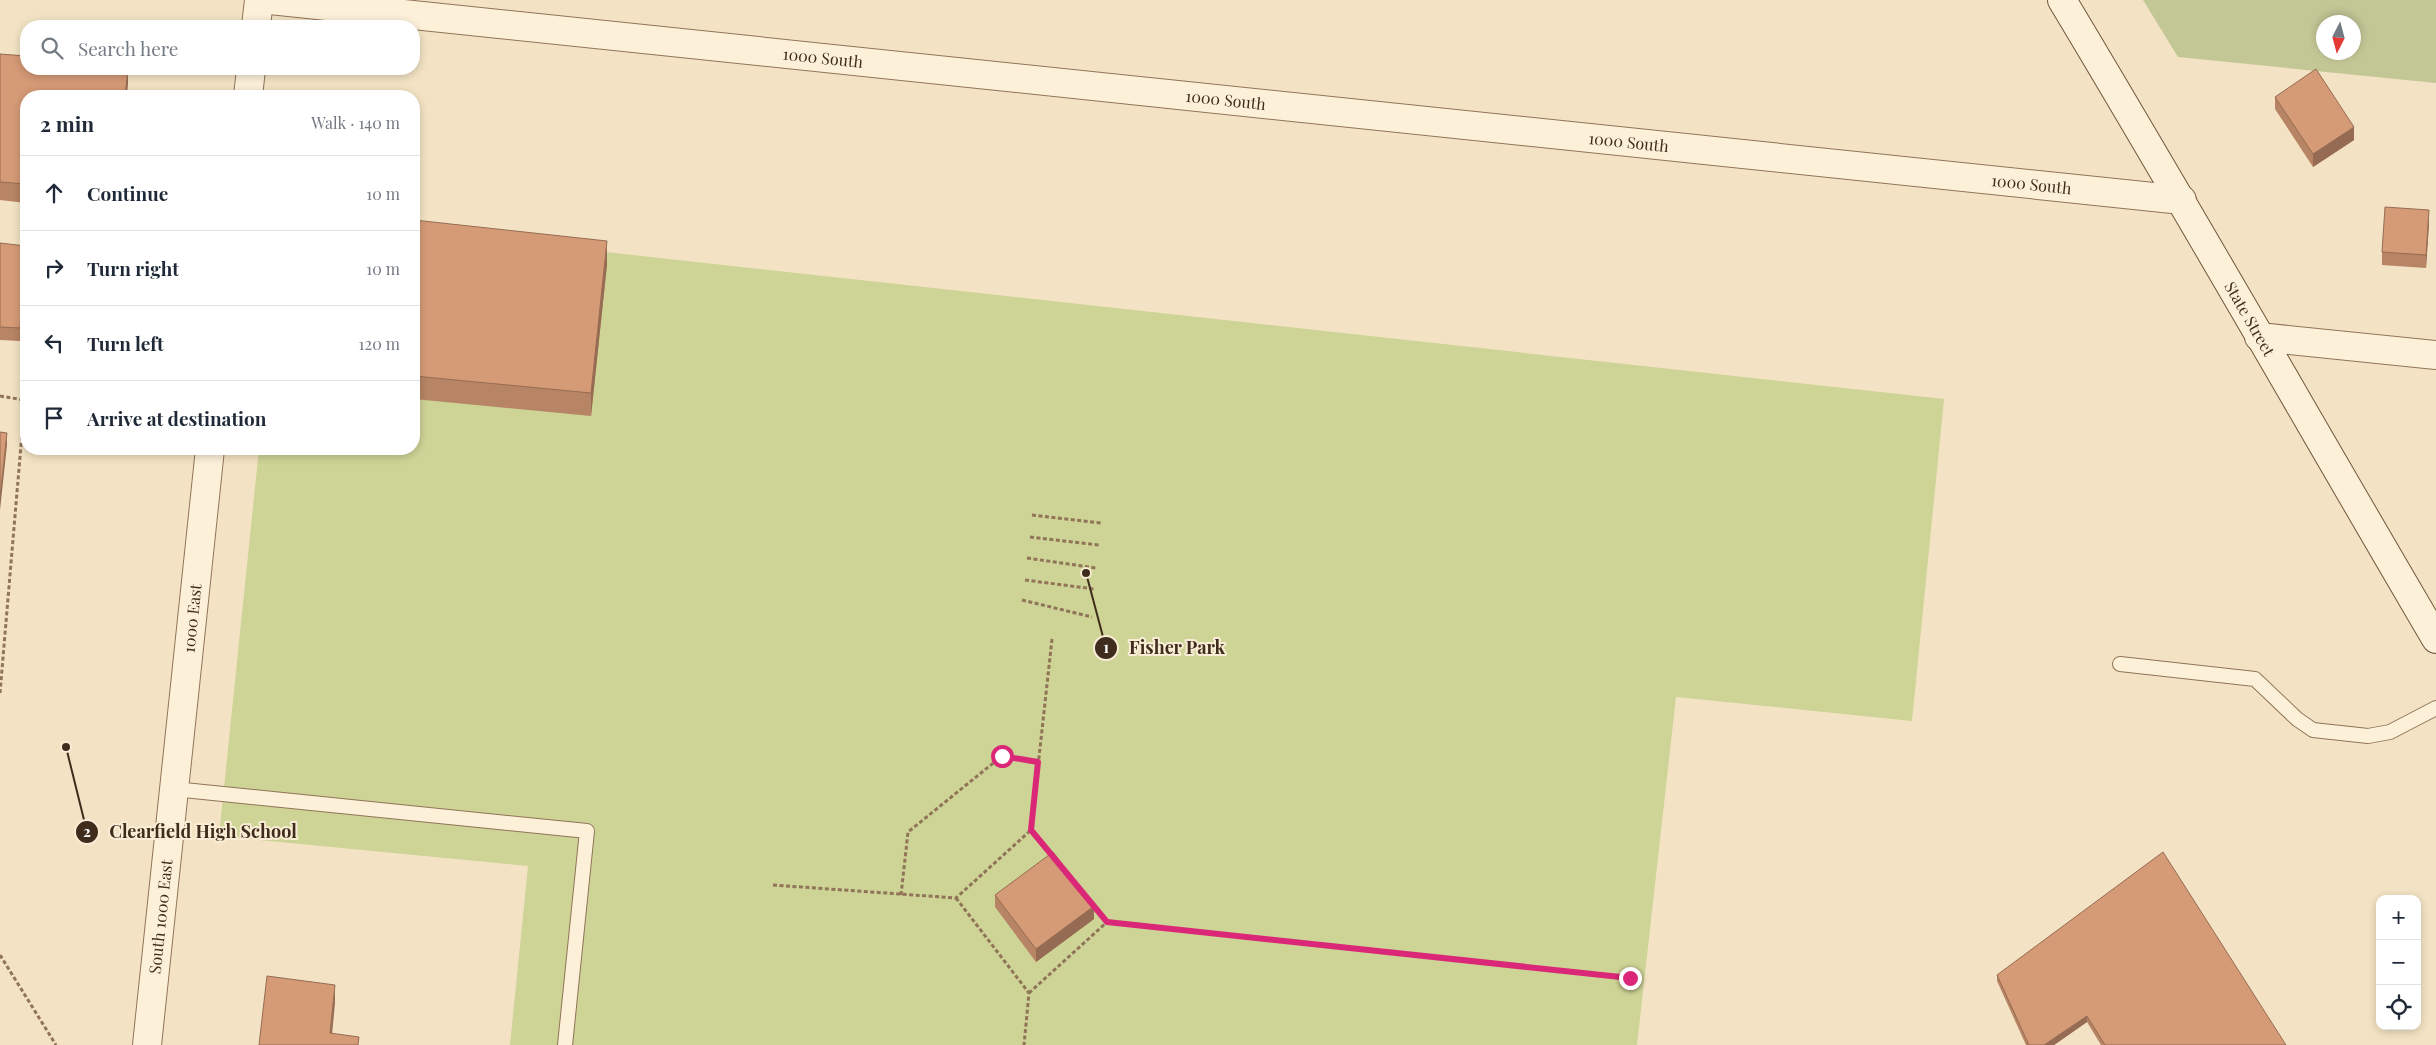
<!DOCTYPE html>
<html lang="en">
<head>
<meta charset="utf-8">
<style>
	body { margin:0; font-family:"Playfair Display",serif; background:#f2f2f3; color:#1f2937 }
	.controls { position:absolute; right:15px; bottom:15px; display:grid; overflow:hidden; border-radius:10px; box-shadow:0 2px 8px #0003 }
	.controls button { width:45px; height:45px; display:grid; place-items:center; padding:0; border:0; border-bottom:1px solid #e0e1e3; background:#fff; color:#1f2937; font:25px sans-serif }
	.compass { position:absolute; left:2316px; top:15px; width:45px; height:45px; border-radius:50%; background:#fff; box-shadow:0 2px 8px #0003; rotate:186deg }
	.stop { position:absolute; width:15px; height:15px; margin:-11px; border:4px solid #db2777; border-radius:50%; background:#fff }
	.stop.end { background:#db2777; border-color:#fff; box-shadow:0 1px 5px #0008 }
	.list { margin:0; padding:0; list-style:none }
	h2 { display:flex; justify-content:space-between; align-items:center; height:65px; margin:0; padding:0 20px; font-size:21px }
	h2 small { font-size:16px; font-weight:400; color:#747a83 }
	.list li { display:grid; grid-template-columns:32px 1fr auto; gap:15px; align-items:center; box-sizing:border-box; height:75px; padding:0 20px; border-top:1px solid #e0e1e3 }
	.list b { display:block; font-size:19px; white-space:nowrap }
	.list em { font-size:16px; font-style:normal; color:#747a83 }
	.icon { flex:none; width:28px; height:28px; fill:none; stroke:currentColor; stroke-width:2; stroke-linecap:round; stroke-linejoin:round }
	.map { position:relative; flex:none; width:2436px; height:1045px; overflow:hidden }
	.search { position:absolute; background:#fff; box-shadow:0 2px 8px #0003; left:20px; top:20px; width:400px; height:55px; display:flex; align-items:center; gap:12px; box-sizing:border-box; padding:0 18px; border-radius:20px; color:#747a83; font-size:19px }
	.panel { position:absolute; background:#fff; box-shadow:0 2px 8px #0003; left:20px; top:90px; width:400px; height:365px; border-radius:20px }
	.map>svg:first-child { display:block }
	.green { fill:#ced396 }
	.cemetery { fill:#c3c796; fill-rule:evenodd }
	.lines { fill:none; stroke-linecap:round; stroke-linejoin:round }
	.service-casing { stroke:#907458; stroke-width:16 }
	.minor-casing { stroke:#907458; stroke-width:30 }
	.tertiary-casing { stroke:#907458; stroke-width:30 }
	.secondary-casing { stroke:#72553b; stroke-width:30 }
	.path { stroke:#907458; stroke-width:3; stroke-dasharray:4 2.5; stroke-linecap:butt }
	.service { stroke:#fcf0d9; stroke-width:14 }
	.minor { stroke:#fcf0d9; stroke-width:28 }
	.tertiary { stroke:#fcf0d9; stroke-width:28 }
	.secondary { stroke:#fcf0d9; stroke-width:28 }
	.wall { fill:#b78465 }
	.shaded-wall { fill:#956c53 }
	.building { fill:#d59a76; stroke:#956c53 }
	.route { stroke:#db2777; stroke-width:6 }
	.labels { text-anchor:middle; stroke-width:4; stroke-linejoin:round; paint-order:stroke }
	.street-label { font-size:16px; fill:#3f2c1d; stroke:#f9edd5 }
	.leader { fill:none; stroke:#3f2c1d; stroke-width:2 }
	.callout-dot { fill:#3f2c1d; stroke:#f9edd5; stroke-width:2 }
	.mark-label { font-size:15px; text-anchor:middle; font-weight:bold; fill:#fff }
	.callout-label { font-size:18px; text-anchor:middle; font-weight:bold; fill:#3f2c1d; stroke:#f9edd5; stroke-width:4; stroke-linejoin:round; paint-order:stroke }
</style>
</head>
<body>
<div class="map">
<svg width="2436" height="1045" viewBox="0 0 2436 1045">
	<rect width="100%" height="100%" fill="#f3e3c4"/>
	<path class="green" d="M414,231L1944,399L1912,721L1676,697L1637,1045H510L528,866L219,836L259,449H414Z"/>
	<path class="cemetery" d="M2143,0H2436V83L2178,57ZM2324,22H2354V52H2324Z"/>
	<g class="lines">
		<defs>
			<g id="service">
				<path d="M2120,664L2255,679L2297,719L2313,730L2368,736L2390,732L2436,708"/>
				<path d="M174,789L587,831L565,1045"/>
			</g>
			<g id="minor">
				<path id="s1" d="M270,0L2182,200"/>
				<path d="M2259,337L2436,355"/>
			</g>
			<g id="tertiary">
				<path d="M256,26L259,0"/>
				<path d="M248,96L251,69"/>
				<path id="s2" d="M147,1045L210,449"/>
			</g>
			<g id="secondary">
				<path id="s3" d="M2062,0C2189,211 2311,426 2436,639"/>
			</g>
		</defs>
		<use href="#service" class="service-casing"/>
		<use href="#minor" class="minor-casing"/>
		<use href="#tertiary" class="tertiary-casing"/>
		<use href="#secondary" class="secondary-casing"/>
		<g class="path">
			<path d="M0,396L24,400"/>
			<path d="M1032,515L1101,523"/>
			<path d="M1030,537L1099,545"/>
			<path d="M1027,558L1096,568"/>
			<path d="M1025,580L1094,589"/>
			<path d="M1022,600L1092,617"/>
			<path d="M1052,639L1031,830L1053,856"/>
			<path d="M0,693L26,386"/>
			<path d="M773,885L956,898L1031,830"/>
			<path d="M901,895L908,832L1002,756L1038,762"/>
			<path d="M956,898L1029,993L1024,1045"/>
			<path d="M1089,900L1107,922L1630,978"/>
			<path d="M0,955L56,1045"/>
			<path d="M1029,993L1107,922"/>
		</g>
		<use href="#service" class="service"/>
		<use href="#minor" class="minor"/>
		<use href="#tertiary" class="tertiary"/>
		<use href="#secondary" class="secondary"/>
	</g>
	<g class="wall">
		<path d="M0,54L128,84L26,96V203L0,200Z"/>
		<path d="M2275,97L2354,140L2313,167L2275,109Z"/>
		<path d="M414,220L607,264L591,416L414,399Z"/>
		<path d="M2429,223L2426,268L2382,265V252Z"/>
		<path d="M0,243L26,259L20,341L0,340Z"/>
		<path d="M995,895L1094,919L1036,962L995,907Z"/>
		<path d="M1997,975L2286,1045H2101L2087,1022L2054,1045H2026L1997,981Z"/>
	</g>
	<g class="shaded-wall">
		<path d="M128,69V84L127,96H125Z"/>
		<path d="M2354,127V140L2313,167V154Z"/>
		<path d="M2429,210V223L2426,268V255Z"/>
		<path d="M607,241V264L591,416V393Z"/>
		<path d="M26,246V259L20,341V328Z"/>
		<path d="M7,433V445L0,510V497Z"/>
		<path d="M1094,906V919L1036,962V949Z"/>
		<path d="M335,985V1003L331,1045L330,1033Z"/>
		<path d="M2087,1016V1022L2054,1045H2044Z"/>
	</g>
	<g class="building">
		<path d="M0,54L26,56V69H128L125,96H26V184L0,182Z"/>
		<path d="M2316,69L2354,127L2313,154L2275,97Z"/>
		<path d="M2385,207L2429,210L2426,255L2382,252Z"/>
		<path d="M414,220L607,241L591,393L414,376Z"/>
		<path d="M0,243L26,246L20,328L0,327Z"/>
		<path d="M0,432L7,433L0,497Z"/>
		<path d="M1053,852L1094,906L1036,949L995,895Z"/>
		<path d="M2163,852L2286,1045H2105L2087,1016L2044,1045H2029L1997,975Z"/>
		<path d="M267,976L335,985L330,1033L359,1037L358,1045H259Z"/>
	</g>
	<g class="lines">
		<path class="route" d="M1002,756L1038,762L1031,830L1107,922L1630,978"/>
	</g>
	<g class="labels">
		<g class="street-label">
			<text dy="6" stroke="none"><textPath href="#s1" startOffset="556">1000 South</textPath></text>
			<text dy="6" stroke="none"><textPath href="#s1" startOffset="961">1000 South</textPath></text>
			<text dy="6" stroke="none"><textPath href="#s1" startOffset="1366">1000 South</textPath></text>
			<text dy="6" stroke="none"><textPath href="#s1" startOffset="1771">1000 South</textPath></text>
			<text dy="6" stroke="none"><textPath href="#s3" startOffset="370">State Street</textPath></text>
			<text dy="6" stroke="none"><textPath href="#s2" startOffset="429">1000 East</textPath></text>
			<text dy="6" stroke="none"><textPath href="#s2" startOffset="129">South 1000 East</textPath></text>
		</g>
	</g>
	<path class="leader" d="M1086 573L1106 648M66 747L87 832"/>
	<g class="callout-dot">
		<circle cx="1086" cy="573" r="5"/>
		<circle cx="66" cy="747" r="5"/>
		<circle cx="1106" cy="648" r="12"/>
		<circle cx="87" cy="832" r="12"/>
	</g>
	<g class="mark-label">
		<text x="1106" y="653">1</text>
		<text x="87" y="837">2</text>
	</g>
	<g class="callout-label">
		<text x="1177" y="654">Fisher Park</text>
		<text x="203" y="838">Clearfield High School</text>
	</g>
</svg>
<div class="controls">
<button>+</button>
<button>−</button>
<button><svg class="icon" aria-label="locate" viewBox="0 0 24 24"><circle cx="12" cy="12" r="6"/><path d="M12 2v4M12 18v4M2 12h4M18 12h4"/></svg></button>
</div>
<svg class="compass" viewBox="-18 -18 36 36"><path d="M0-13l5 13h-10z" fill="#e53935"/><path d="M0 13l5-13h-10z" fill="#747a83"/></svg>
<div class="stop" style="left:1002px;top:756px"></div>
<div class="stop end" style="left:1630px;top:978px"></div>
<div class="search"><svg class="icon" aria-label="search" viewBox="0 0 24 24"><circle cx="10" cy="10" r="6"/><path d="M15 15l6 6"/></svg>Search here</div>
<section class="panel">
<h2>2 min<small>Walk · 140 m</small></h2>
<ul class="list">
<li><svg class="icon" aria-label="ahead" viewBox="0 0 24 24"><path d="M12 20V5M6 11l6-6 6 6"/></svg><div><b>Continue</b></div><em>10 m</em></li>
<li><svg class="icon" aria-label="right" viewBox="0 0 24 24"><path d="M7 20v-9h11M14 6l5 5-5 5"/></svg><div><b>Turn right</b></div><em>10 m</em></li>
<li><svg class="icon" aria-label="left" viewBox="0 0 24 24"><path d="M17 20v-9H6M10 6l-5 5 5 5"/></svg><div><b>Turn left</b></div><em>120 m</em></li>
<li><svg class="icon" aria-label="arrive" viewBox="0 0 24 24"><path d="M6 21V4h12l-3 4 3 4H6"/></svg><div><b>Arrive at destination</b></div></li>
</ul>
</section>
</div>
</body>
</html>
